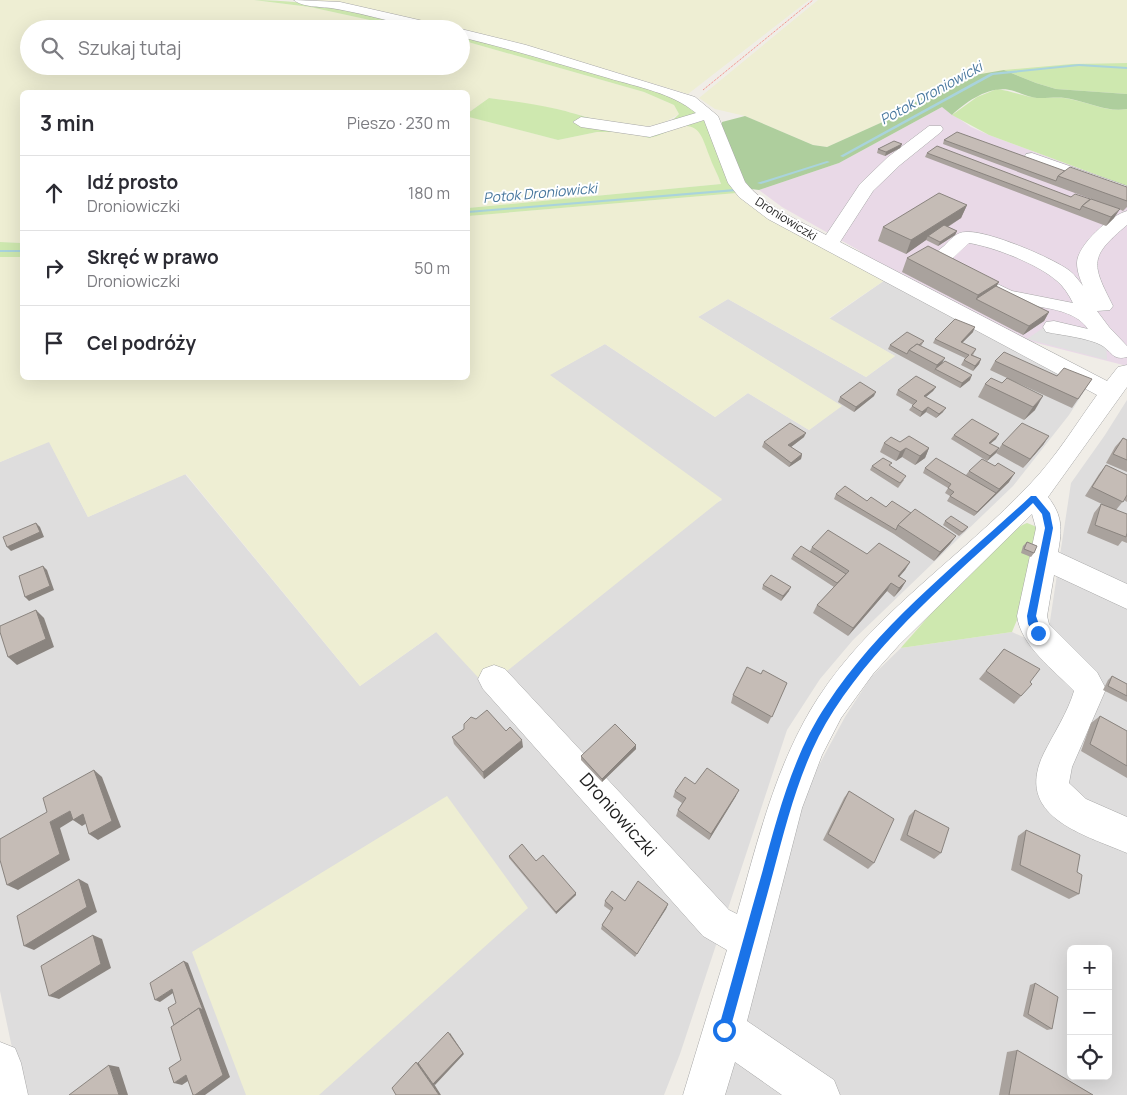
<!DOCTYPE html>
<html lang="pl">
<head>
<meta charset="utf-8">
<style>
	body { margin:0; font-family:Manrope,sans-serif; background:#f7f7f7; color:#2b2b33 }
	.controls { position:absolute; right:15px; bottom:15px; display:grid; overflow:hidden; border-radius:8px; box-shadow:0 5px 20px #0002 }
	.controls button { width:45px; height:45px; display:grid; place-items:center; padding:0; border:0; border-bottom:1px solid #e1e1e2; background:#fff; color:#2b2b33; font:25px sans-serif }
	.stop { position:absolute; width:15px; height:15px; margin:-11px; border:4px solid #1a73e8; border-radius:50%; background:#fff }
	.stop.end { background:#1a73e8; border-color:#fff; box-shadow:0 1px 5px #0008 }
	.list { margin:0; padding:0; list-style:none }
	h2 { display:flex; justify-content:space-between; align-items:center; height:65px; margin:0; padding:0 20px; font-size:21px }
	h2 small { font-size:16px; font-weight:400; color:#7c7c81 }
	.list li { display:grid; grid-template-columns:32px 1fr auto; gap:15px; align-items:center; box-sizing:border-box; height:75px; padding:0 20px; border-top:1px solid #e1e1e2 }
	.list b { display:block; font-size:19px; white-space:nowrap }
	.list p { margin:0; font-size:16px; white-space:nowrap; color:#7c7c81 }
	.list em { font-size:16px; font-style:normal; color:#7c7c81 }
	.icon { flex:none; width:28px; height:28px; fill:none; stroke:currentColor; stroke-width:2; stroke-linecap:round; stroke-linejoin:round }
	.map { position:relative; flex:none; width:1127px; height:1095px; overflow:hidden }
	.search { position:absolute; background:#fff; box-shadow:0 5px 20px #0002; left:20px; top:20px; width:450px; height:55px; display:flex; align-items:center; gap:12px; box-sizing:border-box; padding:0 18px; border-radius:28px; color:#7c7c81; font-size:19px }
	.panel { position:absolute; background:#fff; box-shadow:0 5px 20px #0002; left:20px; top:90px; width:450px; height:290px; border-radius:8px }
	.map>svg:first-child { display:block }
	.residential { fill:#dedddd; fill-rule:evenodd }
	.industrial { fill:#e9d9e7 }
	.farmland { fill:#eeeed3 }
	.grass { fill:#cee8af }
	.forest { fill:#aece9d }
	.parking { fill:#e0e0e0 }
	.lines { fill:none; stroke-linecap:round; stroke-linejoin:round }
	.stream { fill:#a9d3dc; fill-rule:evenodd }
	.minor-casing { stroke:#a7a7a7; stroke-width:1 }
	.path { stroke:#f67973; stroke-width:1; stroke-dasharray:1 1; stroke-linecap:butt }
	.minor { fill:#fff; fill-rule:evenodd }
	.wall { fill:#a9a29d }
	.shaded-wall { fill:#8a847f }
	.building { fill:#c5bcb6; stroke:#8a847f }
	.route { fill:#1a73e8 }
	.labels { text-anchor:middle; stroke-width:4; stroke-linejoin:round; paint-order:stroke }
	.far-street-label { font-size:12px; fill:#202020; stroke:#fff }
	.far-water-label { font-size:14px; font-style:italic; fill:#49789e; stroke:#fff }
	.near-street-label { font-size:18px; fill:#202020; stroke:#fff }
</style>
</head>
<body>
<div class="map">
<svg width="1127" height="1095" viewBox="0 0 1127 1095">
	<rect width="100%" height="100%" fill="#f0ede7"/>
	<g class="residential">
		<path d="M885,280L1087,387L1069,415L1013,486L853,640L820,679L787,730L680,1054L664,1095H22L0,991V462L49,441L88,517L185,474L360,686L436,632L722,500L549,375L605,344L715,417L748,393L809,430L841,406L698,317L728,299L866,377L895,356L829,319Z"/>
		<path d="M1127,400V1095H722L795,820L819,765L845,717L871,677L901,648L1012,632L1046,647L1071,483L1105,435ZM1071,949H1108V1076H1071Z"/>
	</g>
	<path class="industrial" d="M942,107L971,127L989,135L1127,186V366L1029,341L861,256L860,251L782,207L759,190L839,163Z"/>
	<g class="farmland">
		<path d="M0,0H254L310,7L411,29H29V66H461V40L644,92L674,105L679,114L662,124L640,127L610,123L557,109L489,98L468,113V92H22V243L0,242Z"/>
		<path d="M316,0H809L688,94L534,48L461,31V29H452Z"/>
		<path d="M818,0H1127V63L1072,64L965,76L942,84L887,120L827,147L813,145L745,116L715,109L699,98Z"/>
		<path d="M468,116L558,140L597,132H634L649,138L676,128L689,125L694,127L700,131L721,184L468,208Z"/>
		<path d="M737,193L885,280L829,318L895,356L866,377L728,299L698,317L842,406L809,430L748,393L715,417L605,344L550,375L722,499L487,687L436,632L360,686L186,474L88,517L49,442L0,462V257H22V378H468V216Z"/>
		<path d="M447,796L528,908L319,1095H246L192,952Z"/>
	</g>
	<g class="grass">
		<path d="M254,0C315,0 373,15 431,29H411L310,7Z"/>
		<path d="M461,36L616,79L676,98L700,115L634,132H597L558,140L469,117L468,113L489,98C512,101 535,104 557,109C588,116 654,143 679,114L674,105L644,92L461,40Z"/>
		<path d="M1127,63V94L1056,89L1036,83L1004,70L1072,64Z"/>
		<path d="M997,89C1012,91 1025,97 1039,98C1053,98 1059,96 1074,100C1094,104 1105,112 1127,109V186L989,135L952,115L977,97Z"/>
		<path d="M705,120L737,193L468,216V208L721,184C718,174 712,165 709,155C702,137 699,120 675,128C666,132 656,138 645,138Z"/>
		<path d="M0,242L22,243V257H0Z"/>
		<path d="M1027,523L1037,527L1026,598L1012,632L901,648C922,624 1002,531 1027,523Z"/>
	</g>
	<path class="forest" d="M1004,70L1036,83L1056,89L1127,94V109C1107,112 1093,104 1075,100C1060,96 1054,98 1040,98C1031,98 1023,94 1014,91C992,84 968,100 952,115L942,107L839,163L759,190L751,189C740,178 720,137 722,122L745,116L813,145L827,147L887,120L952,79Z"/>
	<path class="parking" d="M1043,328L1106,343L1107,360L1027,339Z"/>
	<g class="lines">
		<g class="stream">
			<path d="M1079,64L1127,67V69L1079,66L993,75L843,157L840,156L991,73Z"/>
			<path d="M827,161L830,162L761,184L757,183Z"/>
			<path d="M735,189H737V191L468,213V211Z"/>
			<rect x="0" y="250" width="22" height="2"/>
		</g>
		<defs>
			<g id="minor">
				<path d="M294,0L340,2L441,25L447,29C407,29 371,14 331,8C321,7 301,7 294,0Z"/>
				<path d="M461,29L526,45L695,97L718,116L745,182C765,207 798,220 826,235L860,184L888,157L929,126H941L943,129L941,132L900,165L873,191L840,242L1107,381L1118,367L1127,365V387L1048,497C1063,516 1062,530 1058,552L1127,584V609L1054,575L1047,616L1049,624L1097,672L1106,689L1072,767L1069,783L1086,799L1127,817V853C1082,834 1013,816 1044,753C1054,733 1068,712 1074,691C1054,670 1021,646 1017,616L1036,528L1032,514L899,645L873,674L841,718L822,755L802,808L747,1021L834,1080L840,1095H782L735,1062L725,1095H683L727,950L703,936L483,689L478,679L483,669L494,665L505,669L729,910L737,914C758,840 776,763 818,698C873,613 963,556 1031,483C1056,457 1076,424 1097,395L768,219L739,197L728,183L704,120L650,137L581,127L573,122L581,117L649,127L696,113C672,93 638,87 608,78C559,64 511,49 461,37Z"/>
				<path d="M1032,153L1127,186V197L1026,162L1024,158L1026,154Z"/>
				<path d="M1127,211V225C1089,257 1091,263 1113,306L1110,310L1097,311L1109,327L1127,346V357C1112,361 1112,351 1101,345C1088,338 1061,335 1046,332L1043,327L1046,322L1054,321L1088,329C1073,306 1031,307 1006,302C987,298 944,277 933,261C933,254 939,250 944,246C950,240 956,232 966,232C987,230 1053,258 1070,271C1075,275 1079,281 1083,286C1080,279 1077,271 1077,263C1077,245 1111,215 1127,211ZM969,243C994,247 1038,264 1057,281C1064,287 1069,295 1073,303L1012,291L956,264L953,258Z"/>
				<path d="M0,1042L15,1048L21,1063L28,1095H0Z"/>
			</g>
		</defs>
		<use href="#minor" class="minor-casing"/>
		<path class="path" d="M703,90L813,0"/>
		<use href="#minor" class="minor"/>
	</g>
	<g class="wall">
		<path d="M944,140L1127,187V207L1123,211L1117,208L1114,218L1106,226L925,157L927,153L1071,197L1091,199L943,144Z"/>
		<path d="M902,144L900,148L885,156L877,153L878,149Z"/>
		<path d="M967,205L961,218L948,227L957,231L955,235L938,246L926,240L906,254L878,241L883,227Z"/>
		<path d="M907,258L999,282L996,286L1049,312L1044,321L1023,335L902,272Z"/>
		<path d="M973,332L962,343L976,349L973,355L981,359L979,364L973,371L961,365L965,358L933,343L935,339Z"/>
		<path d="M924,341L921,346L943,363L970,380L960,388L888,349L890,345Z"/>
		<path d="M995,361L1057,376L1092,379L1072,408L1011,380L1035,410L1024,420L978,397L985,384L1002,383L1007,378L990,370Z"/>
		<path d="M936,387L933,391L926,397L943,412L936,418L926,412L920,417L909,410L913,405L896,395L898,390Z"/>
		<path d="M874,396L854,412L838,402L840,397Z"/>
		<path d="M954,435L996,439L990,444L999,448L996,453L987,461L951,439Z"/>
		<path d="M1049,436L1043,445L1023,468L996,453L1002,444Z"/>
		<path d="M804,437L791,447L802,454L801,459L789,467L762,447L764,442Z"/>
		<path d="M1123,438L1127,440V472L1106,463L1115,447Z"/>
		<path d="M900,442L929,448L925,458L915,465L902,457L896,461L880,452L884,443Z"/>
		<path d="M1106,465L1127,475V502L1124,500L1116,510L1127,514V543L1122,541L1118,546L1087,533L1094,513L1101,504L1104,505L1085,496L1099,474Z"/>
		<path d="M872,466L904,480L898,488L870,470Z"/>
		<path d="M925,468L966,475L969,471L1009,482L974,516L947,501L950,496L945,493L948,488L923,473Z"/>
		<path d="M836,494L867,501L886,507L911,513L956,536L950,544L934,561L894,534L834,499Z"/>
		<path d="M945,521L968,527L965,531L959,536L943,525Z"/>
		<path d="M1027,542L1034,553L1031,557L1021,553L1023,546Z"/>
		<path d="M812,547L867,554L910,562L905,570L899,577L906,581L901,589L894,597L887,591L848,636L813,613L817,605L834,587L791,559L793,555L810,551Z"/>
		<path d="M763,585L789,591L781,601L762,589Z"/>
		<path d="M1004,649L1030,682L1021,696L1014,704L979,679Z"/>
		<path d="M761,674L787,683L768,724L731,703L733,695Z"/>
		<path d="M1112,676L1127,684V702L1103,690L1108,680Z"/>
		<path d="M1100,716L1127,731V778L1081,751L1091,723Z"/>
		<path d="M506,731L523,747L484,779L454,744L452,737Z"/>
		<path d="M636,745V749L602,782L581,760V756Z"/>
		<path d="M695,784L736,796L709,840L676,816L678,810L682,803L673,797L675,791Z"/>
		<path d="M849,791L874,863L868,869L823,840L844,798Z"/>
		<path d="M915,810L941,853L934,859L900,840L909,816Z"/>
		<path d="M1026,830L1077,872L1079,894L1069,899L1011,870L1018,836Z"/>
		<path d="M509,856L536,861L576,895L556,914L509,858Z"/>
		<path d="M605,901H625L668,904L666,909L635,957L601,929L602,925L611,911L604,906Z"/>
		<path d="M1035,983L1052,1029L1047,1030L1023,1016L1030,985Z"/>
		<path d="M1017,1050L1093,1095H999L1007,1052Z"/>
	</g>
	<g class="shaded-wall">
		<path d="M902,144L900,148L885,156L886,152Z"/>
		<path d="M967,205L961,218L931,237L928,236L926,240L906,254L911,240Z"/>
		<path d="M1120,209L1114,218L1106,226L1111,217Z"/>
		<path d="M957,231L955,235L938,246L940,242Z"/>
		<path d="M999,282L992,295L976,299L978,295Z"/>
		<path d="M1049,312L1044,321L1023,335L1029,326Z"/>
		<path d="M975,327L973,332L958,347L961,342Z"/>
		<path d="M945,358L940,367L935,369L933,374L937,365Z"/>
		<path d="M981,359L979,364L973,371L975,366Z"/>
		<path d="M972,375L970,380L960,388L962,383Z"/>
		<path d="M936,387L933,391L922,400L924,396Z"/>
		<path d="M876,392L874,396L854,412L856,407Z"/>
		<path d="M1043,396L1035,410L1024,420L1033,407Z"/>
		<path d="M928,407L926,412L920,417L922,412Z"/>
		<path d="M946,408L943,412L936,418L939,414Z"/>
		<path d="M806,433L804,437L787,450L788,445Z"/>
		<path d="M999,434L996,439L986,447L989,443Z"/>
		<path d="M1049,436L1043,445L1023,468L1030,459Z"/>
		<path d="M906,448L902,457L896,461L900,452Z"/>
		<path d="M929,448L925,458L915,465L920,456Z"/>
		<path d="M999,448L996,453L987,461L990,456Z"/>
		<path d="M802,454L801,459L789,467L791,463Z"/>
		<path d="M1015,473L1009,482L974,516L977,512Z"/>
		<path d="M36,523L40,527L44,537L11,551L7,547Z"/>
		<path d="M956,536L950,544L934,561L940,552Z"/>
		<path d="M910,562L905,570L893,584L898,576Z"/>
		<path d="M43,566L47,570L54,590L29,601L25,597Z"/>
		<path d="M906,581L901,589L894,597L899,588Z"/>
		<path d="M891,583L887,591L848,636L853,628Z"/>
		<path d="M791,587L789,591L781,601L783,596Z"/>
		<path d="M36,610L44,618L54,647L17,665L8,657Z"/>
		<path d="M522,740L523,747L484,779L483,772Z"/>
		<path d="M636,745V749L602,782V779Z"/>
		<path d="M94,770L102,777L121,827L98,840L89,834Z"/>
		<path d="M739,790L736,796L709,840L711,834Z"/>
		<path d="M70,811L83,814L92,820L82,826L73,820L60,828L70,860L18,890L7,885L50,822Z"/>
		<path d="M79,879L88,884L97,912L34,950L24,946Z"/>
		<path d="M576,893V895L556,914V912Z"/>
		<path d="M668,904L666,909L635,957L637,954Z"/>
		<path d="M93,935L102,939L111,968L59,999L49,996Z"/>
		<path d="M184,961L188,963L230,1077L205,1095H195Z"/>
		<path d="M172,989L176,991L160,1002L155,1000Z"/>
		<path d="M450,1033L464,1054L435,1085L434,1084L441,1095H439L416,1062L420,1064Z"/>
		<path d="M109,1065L119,1067L128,1095H119Z"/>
		<path d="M186,1075L194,1077L182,1085L174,1083Z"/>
	</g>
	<g class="building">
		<path d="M957,132L1065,171L1058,176L1056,181L944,140Z"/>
		<path d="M894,141L902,144L886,152L878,149Z"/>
		<path d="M937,146L1071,197L1075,194L1090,199L1082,206L1080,210L927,153Z"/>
		<path d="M1070,167L1127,187V201L1058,176Z"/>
		<path d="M939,193L967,205L911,240L883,227Z"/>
		<path d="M1091,199L1120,209L1111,217L1082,206Z"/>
		<path d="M944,225L957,231L940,242L928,236Z"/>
		<path d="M928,246L999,282L978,295L907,258Z"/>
		<path d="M996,286L1049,312L1029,326L976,299Z"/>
		<path d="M955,319L975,327L961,342L976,349L971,355L981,359L975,366L964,360L969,355L935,339Z"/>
		<path d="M907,332L924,341L919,345L917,344L909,350L907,354L890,345Z"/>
		<path d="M917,344L945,358L937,365L909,350Z"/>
		<path d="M1004,352L1057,376L1064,368L1092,379L1078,399L995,361Z"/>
		<path d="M945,361L972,375L962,383L935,369Z"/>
		<path d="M916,376L936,387L924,396L946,408L939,414L928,407L922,412L912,406L917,401L898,390Z"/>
		<path d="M991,378L1002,383L1007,378L1043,396L1033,407L985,384Z"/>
		<path d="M860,382L876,392L856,407L840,397Z"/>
		<path d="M972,419L999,434L989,443L999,448L990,456L954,435Z"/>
		<path d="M790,423L806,433L788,445L802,454L791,463L764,442Z"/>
		<path d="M1022,423L1049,436L1030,459L1002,444Z"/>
		<path d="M909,436L929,448L920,456L906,448L900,452L884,443L891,437L900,442Z"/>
		<path d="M1123,438L1127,440V460L1113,454Z"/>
		<path d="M883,458L892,463L889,465L906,476L900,483L872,466Z"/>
		<path d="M936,458L996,493L977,512L950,496L954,492L948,488L951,484L925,468Z"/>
		<path d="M982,459L995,466L998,463L1015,473L999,489L969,471Z"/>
		<path d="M1106,465L1127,475V495L1123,502L1092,487Z"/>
		<path d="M845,486L867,501L871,497L886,507L892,501L911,513L898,525L896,530L836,494Z"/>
		<path d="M1101,504L1127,514V533L1126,537L1095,525Z"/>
		<path d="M915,509L956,536L940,552L898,525Z"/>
		<path d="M951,516L968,527L962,532L945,521Z"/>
		<path d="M36,523L40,532L7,547L3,537Z"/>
		<path d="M828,530L867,554L879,543L910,562L898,576L906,581L899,588L891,583L853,628L817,605L849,571L812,547Z"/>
		<path d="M1027,542L1037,546L1034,553L1024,549Z"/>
		<path d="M801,546L846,574L837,583L793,555Z"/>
		<path d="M43,566L50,586L25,597L19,576Z"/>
		<path d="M771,575L791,587L783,596L763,585Z"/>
		<path d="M36,610L46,639L8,657L0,632V626Z"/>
		<path d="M1004,649L1040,669L1030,682L1032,684L1021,696L986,671Z"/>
		<path d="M747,667L761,674L763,670L787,683L772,717L733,695Z"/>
		<path d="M1112,676L1127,684V696L1108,686Z"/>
		<path d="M487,710L506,731L510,727L522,740L483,772L452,737L464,729V724L471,717L476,719Z"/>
		<path d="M1100,716L1127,731V766L1090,744Z"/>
		<path d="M615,724L636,745L602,779L581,756Z"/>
		<path d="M707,768L739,790L711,834L678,810L686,798L675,791L685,777L695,784Z"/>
		<path d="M94,770L112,821L89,834L83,814L73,820L70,811L50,822L60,854L7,885L0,860V839L47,812L43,798Z"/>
		<path d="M849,791L894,819L874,863L828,834Z"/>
		<path d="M915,810L949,828L941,853L907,835Z"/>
		<path d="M1026,830L1080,855L1077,872L1082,875L1079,894L1020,865Z"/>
		<path d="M522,844L536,861L543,855L576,893L556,912L509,856Z"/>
		<path d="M79,879L87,907L24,946L17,916Z"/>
		<path d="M638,881L668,904L637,954L602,925L613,908L605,901L612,891L625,901Z"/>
		<path d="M93,935L101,964L49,996L41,966Z"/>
		<path d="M184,961L203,1010L199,1008L174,1025L168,1008L176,1003L172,989L155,1000L150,983Z"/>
		<path d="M1035,983L1058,997L1052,1029L1028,1014Z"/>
		<path d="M199,1008L223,1075L195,1095H193L186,1075L174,1083L169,1068L181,1060L171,1027Z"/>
		<path d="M448,1032L463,1053L433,1084L418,1063Z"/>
		<path d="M1017,1050L1093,1095H1009Z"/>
		<path d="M416,1062L439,1095H396L392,1088Z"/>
		<path d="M109,1065L119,1095H69Z"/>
	</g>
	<path class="route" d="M1031,496H1036L1050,513L1053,528L1036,616L1042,633L1041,635H1035L1028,624L1027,616L1045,528L1042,514L1033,503C964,568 886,630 834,710C802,759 788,817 773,873C759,925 744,978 730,1030L729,1034L724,1036L720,1034L718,1030C733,978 747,925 762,873C778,815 793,754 827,704C880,623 961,561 1031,496Z"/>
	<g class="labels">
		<g class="far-street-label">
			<text transform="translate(786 219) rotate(32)" y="4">Droniowiczki</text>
		</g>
		<g class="far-water-label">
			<text transform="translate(931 93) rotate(-29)" y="5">Potok Droniowicki</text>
			<text transform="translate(540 193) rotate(-5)" y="5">Potok Droniowicki</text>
		</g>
		<g class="near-street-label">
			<text transform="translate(618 815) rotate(48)" y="6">Droniowiczki</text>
		</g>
	</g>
</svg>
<div class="controls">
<button>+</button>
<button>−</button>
<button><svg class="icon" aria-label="locate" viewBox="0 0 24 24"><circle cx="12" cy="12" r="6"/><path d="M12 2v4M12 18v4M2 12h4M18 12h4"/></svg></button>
</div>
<div class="stop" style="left:724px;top:1030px"></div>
<div class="stop end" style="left:1038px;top:633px"></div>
<div class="search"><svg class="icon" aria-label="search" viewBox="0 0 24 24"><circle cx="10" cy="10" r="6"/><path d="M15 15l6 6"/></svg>Szukaj tutaj</div>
<section class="panel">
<h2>3 min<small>Pieszo · 230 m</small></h2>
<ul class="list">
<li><svg class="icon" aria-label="ahead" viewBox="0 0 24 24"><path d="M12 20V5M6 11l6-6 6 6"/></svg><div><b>Idź prosto</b><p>Droniowiczki</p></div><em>180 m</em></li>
<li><svg class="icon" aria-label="right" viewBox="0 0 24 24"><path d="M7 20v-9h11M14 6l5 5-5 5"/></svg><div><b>Skręć w prawo</b><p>Droniowiczki</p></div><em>50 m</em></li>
<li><svg class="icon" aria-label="arrive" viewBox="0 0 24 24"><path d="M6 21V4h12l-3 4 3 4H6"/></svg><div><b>Cel podróży</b></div></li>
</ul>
</section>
</div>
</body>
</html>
